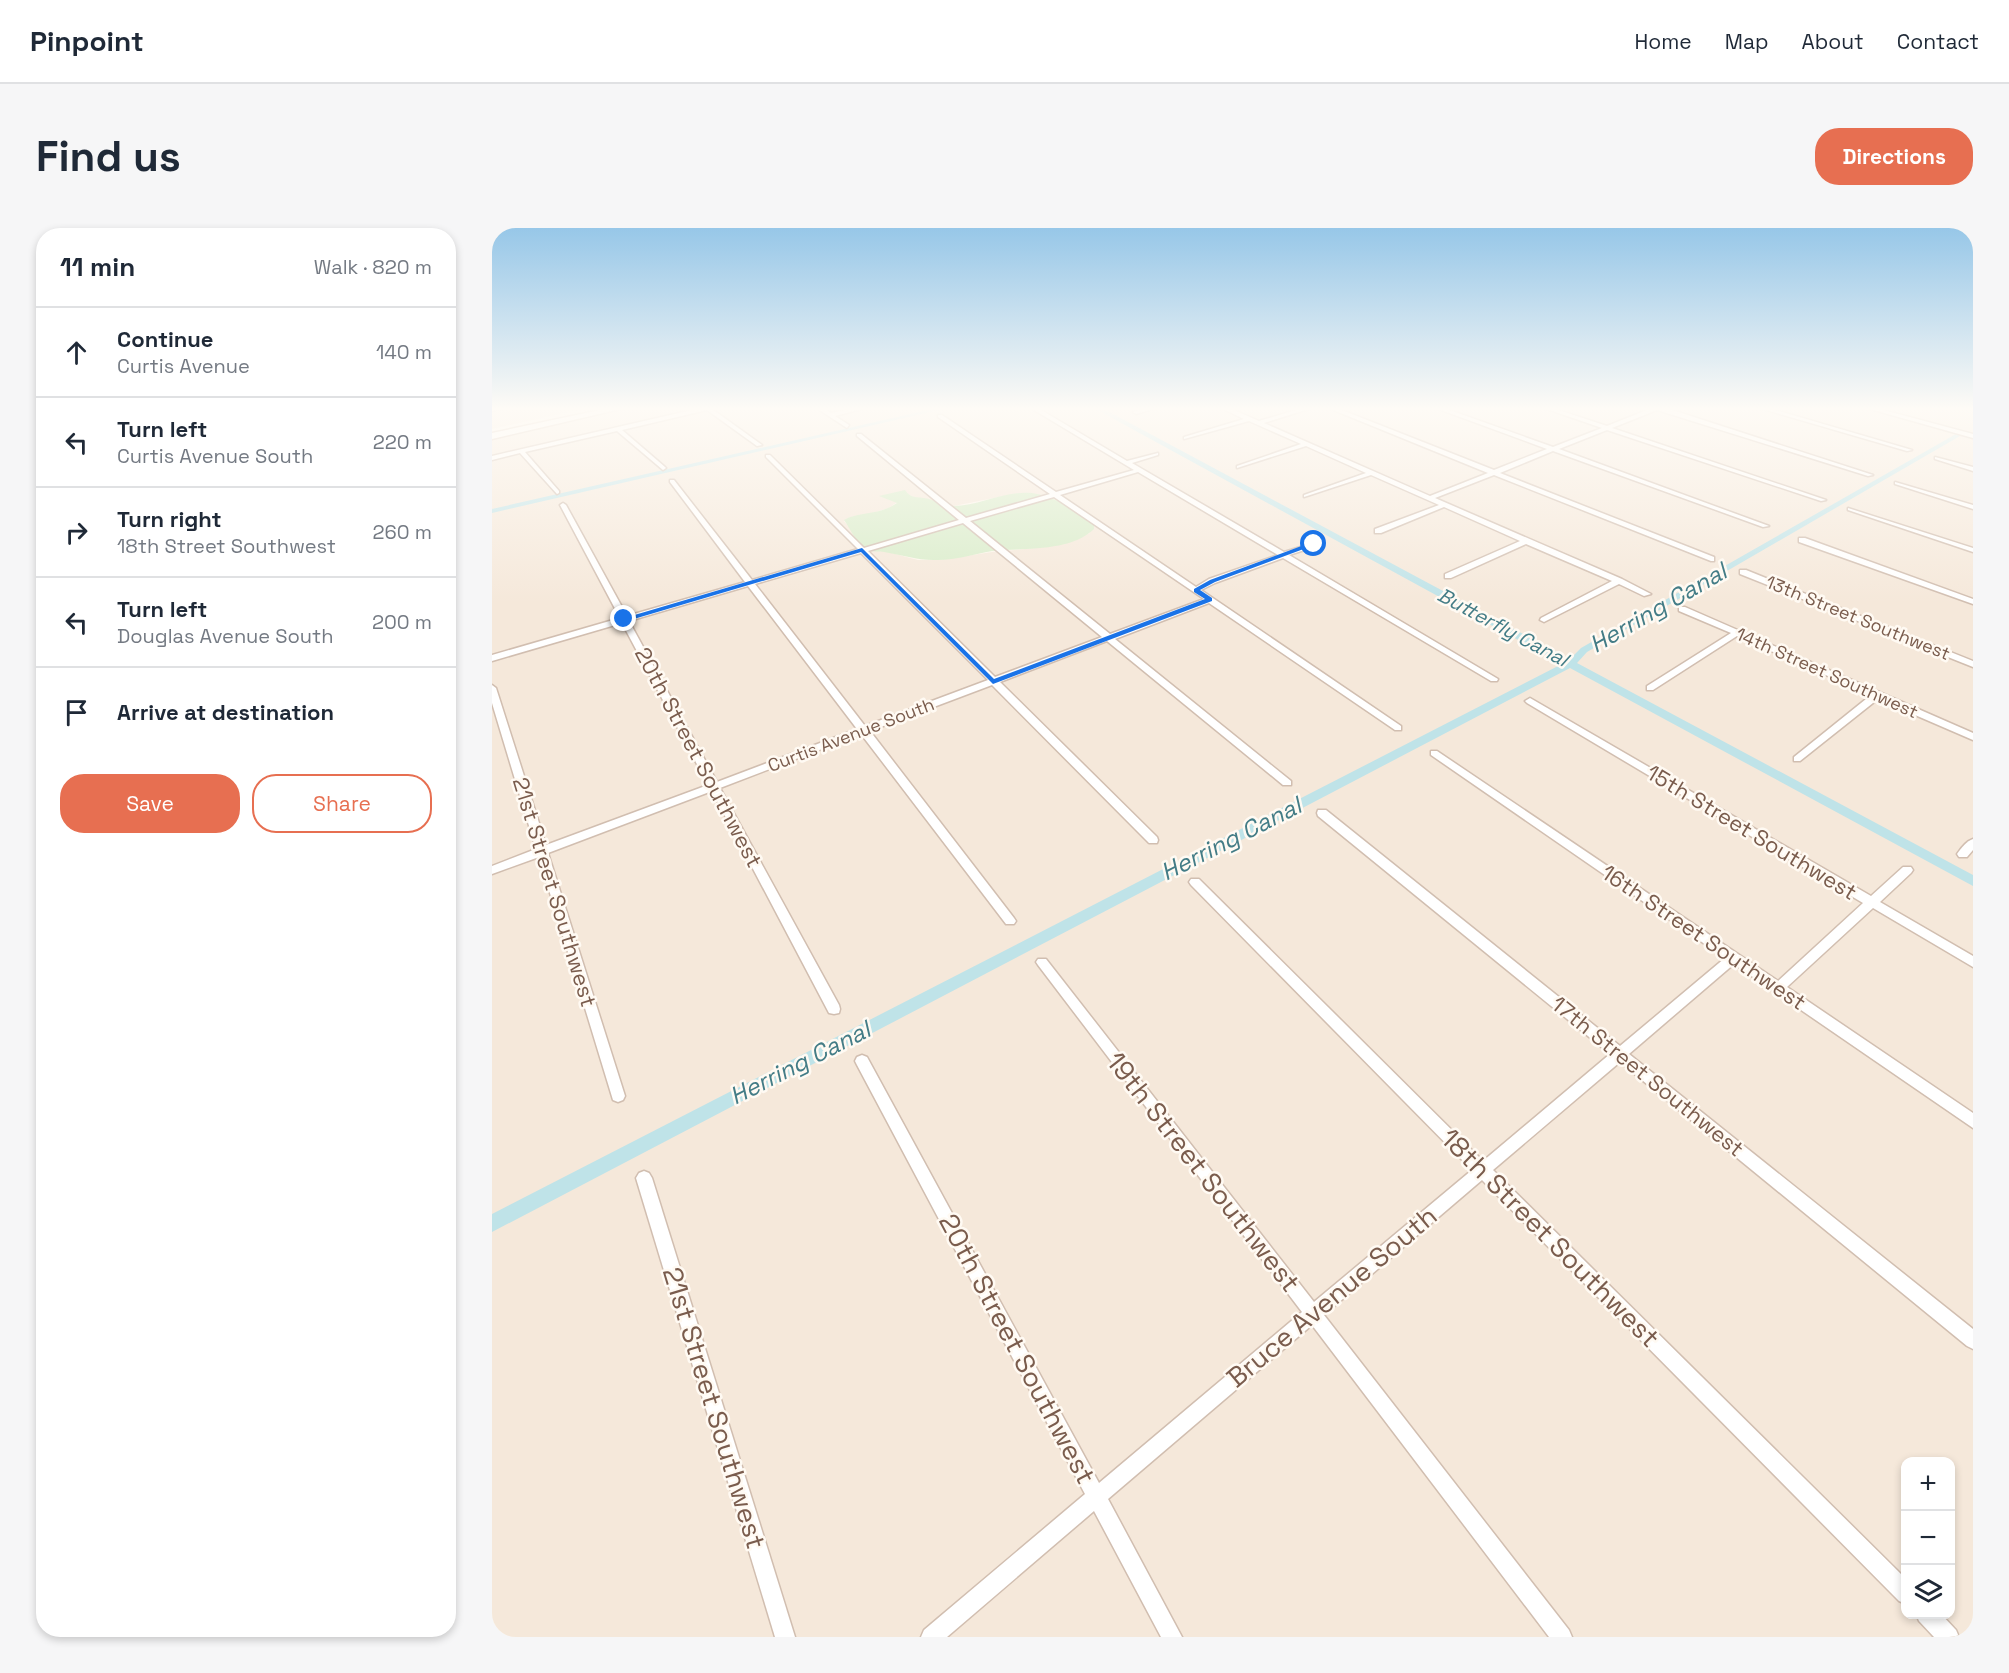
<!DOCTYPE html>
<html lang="en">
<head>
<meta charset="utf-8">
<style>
	body { margin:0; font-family:"Space Grotesk",sans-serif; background:#f6f6f7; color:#1f2937 }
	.controls { position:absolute; right:18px; bottom:18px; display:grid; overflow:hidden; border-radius:12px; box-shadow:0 3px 9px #0003 }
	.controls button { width:54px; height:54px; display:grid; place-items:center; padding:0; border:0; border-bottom:2px solid #e0e1e3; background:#fff; color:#1f2937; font:30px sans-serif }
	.stop { position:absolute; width:18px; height:18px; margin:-14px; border:4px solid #1a73e8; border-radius:50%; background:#fff }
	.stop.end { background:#1a73e8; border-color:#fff; box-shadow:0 2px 6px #0008 }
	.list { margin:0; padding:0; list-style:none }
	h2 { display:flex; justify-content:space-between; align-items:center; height:78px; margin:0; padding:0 24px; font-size:26px }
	h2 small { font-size:20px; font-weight:400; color:#747a83 }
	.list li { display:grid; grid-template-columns:39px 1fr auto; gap:18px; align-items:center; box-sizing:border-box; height:90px; padding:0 24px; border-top:2px solid #e0e1e3 }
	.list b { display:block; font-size:22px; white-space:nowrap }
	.list p { margin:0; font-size:20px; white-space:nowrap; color:#747a83 }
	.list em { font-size:20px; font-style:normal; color:#747a83 }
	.actions { display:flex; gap:12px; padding:18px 24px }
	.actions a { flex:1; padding:14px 0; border:2px solid #e76f51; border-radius:24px; text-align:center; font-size:21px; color:#e76f51 }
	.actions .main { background:#e76f51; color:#fff }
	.icon { flex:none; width:33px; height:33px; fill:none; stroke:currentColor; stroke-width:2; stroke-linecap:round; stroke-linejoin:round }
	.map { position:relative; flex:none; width:1481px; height:1409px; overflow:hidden; border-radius:24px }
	header { display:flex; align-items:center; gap:36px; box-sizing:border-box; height:84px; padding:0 30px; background:#fff; border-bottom:2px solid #e0e1e3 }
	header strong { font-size:28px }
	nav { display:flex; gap:33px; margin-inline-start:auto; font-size:21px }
	.intro { display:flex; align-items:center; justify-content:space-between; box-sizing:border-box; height:144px; padding:0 36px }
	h1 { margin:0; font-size:42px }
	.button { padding:15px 27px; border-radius:24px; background:#e76f51; color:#fff; font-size:21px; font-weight:700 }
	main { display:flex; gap:36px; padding:0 36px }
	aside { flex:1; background:#fff; border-radius:24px; box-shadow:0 3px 9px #0003 }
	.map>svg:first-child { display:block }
	.residential { fill:#f5e8da; fill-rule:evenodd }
	.green { fill:#d8ecc9 }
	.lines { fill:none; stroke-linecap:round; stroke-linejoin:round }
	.canal { fill:#bfe3e8; fill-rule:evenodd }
	.minor-casing { stroke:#d1beb0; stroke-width:3 }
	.secondary-casing { stroke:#d6c0b0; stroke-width:3 }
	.minor { fill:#fff; fill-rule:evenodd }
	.secondary { fill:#fff; fill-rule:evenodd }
	.route { fill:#1a73e8 }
	.labels { text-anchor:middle; stroke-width:5; stroke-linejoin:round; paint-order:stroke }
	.far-street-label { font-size:18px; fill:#7a5c4d; stroke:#fffaf3 }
	.far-water-label { font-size:20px; font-style:italic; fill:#437c86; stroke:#fffaf3 }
	.street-label { font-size:22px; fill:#7a5c4d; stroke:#fffaf3 }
	.water-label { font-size:24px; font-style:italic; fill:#437c86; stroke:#fffaf3 }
	.near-street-label { font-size:27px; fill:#7a5c4d; stroke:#fffaf3 }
</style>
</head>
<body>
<header>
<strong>Pinpoint</strong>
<nav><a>Home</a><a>Map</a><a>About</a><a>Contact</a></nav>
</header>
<div class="intro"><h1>Find us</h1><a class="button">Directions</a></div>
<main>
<aside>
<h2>11 min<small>Walk · 820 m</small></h2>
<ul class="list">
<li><svg class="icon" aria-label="ahead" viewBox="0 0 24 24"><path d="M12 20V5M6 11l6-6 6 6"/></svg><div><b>Continue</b><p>Curtis Avenue</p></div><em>140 m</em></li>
<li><svg class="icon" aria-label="left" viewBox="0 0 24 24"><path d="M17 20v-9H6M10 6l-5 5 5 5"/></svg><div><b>Turn left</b><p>Curtis Avenue South</p></div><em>220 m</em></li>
<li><svg class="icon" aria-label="right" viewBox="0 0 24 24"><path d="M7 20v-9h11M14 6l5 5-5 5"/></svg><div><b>Turn right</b><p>18th Street Southwest</p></div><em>260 m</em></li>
<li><svg class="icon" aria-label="left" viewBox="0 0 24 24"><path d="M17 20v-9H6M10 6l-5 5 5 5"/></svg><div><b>Turn left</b><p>Douglas Avenue South</p></div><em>200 m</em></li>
<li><svg class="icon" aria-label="arrive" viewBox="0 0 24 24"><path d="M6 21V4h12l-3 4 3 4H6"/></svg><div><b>Arrive at destination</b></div></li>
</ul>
<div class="actions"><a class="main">Save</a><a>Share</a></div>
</aside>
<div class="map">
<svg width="1481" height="1409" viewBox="0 0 1481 1409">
	<rect width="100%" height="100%" fill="#fdf6ec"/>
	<g class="residential">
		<path d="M0,179H99L0,201Z"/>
		<path d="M138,179H1481V1409H0V209ZM527,265L564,272L579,280L598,305L578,313L545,320L500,324L448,332H426L392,323H377L352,293L358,289L371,288L397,280L416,266L425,271H437L444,276L457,279ZM1414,1234H1458V1386H1414Z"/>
	</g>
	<path class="green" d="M413,262C420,272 427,268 437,271C445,273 450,278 459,278C486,279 512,262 540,265C563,268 583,283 602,295V301C579,324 530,320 500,323C482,326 464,332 446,332C427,333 411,327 392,324C388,323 383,324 379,323C366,319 359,302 352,292C367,283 386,288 405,275L387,268Z"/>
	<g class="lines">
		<g class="canal">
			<path d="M449,179H460L0,285V281Z"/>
			<path d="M600,179H608L1078,431L1089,420L1464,206H1468V208L1095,424L1085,435L1481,647V658L1078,440L0,1004V986L1070,436Z"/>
		</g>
		<defs>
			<g id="minor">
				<path d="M0,179H15L0,183Z"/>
				<path d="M213,179H223L220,181L270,217L265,218L215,182L130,202L173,239L174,240L171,242L125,203L33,224L67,263V265L65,266L28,225L0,232V228Z"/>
				<path d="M323,179H330L339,185L367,179H377L343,188L357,197L355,200Z"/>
				<path d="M537,179H544L635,233L666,225V227L640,235L792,324L825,314V318L797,327L1006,451L1005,453H999L791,330L723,355L709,362L909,498V502H903L717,375L623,411L799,553V557H791L615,413L508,454L665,609L666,612L665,615H657L500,457L378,503L522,690L524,693L522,696H514L369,506L228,560L347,777L348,781L347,785L342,786L337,785L220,563L56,625L133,868L131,872L126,874L121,872L47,629L0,646V638L44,621L0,475V457L4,460L54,617L216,557L130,395L0,433V427L128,390L68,277L71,275L74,277L135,388L253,354L178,254V252H182L260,352L366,321L274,229V227H278L372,320L467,292L365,208V206H369L474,290L558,266L446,189V187H450L564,264L642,242ZM646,244L786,327L717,351L704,359L568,267ZM562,269L712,371L618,406L478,293ZM471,295L610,409L503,449L376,323ZM369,325L496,452L373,498L263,356ZM256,358L365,501L225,554L137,393Z"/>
				<path d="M658,179H668L644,186L641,184Z"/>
				<path d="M727,179H735L767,193L814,179H823L772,195L938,268L996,245L834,179H842L1002,242L1055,221L941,179H949L1061,219L1110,200L1049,179H1057L1115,198L1160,180L1158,179H1171L1381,247L1376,248L1165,182L1120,200L1334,272L1329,273L1115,202L1067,221L1277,298L1271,299L1061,223L1008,245L1222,329V333H1219L1002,247L943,270L1130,351L1159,366L1152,368L1127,356L1052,394L1048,392L1049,390L1120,353L1034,316L959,350H953V346L1028,313L952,279L889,305H883V301L947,277L879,247L812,269V267L874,245L814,218L745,240V238L809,216L757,193L692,211V209L752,191Z"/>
				<path d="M1264,179H1273L1420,222L1415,223Z"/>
				<path d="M1371,179H1380L1481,206V210Z"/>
				<path d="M1443,229L1481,239V243L1443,231Z"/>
				<path d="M1403,254L1481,277V281L1403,256Z"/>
				<path d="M1356,280L1481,320V324L1356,282Z"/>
				<path d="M1307,310H1313L1481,371V376L1307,314Z"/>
				<path d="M1248,342H1254L1481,433V439L1248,346Z"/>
				<path d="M1187,379H1193L1481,505V512L1386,471L1308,533H1302V529L1379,467L1245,408L1161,462H1155V458L1239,405L1187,383Z"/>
				<path d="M1038,470L1379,668L1411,639H1419L1421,642L1419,645L1388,674L1481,728V739L1381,680L1295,759L1481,885V900L1242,736L1137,826L1481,1101V1121L1475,1118L1128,834L1001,942L1414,1351V1376L1407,1373L990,952L832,1087L1077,1402L1080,1409H1057L820,1097L616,1271L690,1409H669L602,1283L455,1409H429L432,1402L593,1266L365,837L363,833L365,829L370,827L375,829L607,1255L810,1084L546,737L544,734L546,731H554L822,1074L980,942L699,657L697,654L699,651H707L991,933L1118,826L826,588L825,585L826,582H834L1128,818L1233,730L939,527V523H945L1286,753L1371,675L1035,475L1033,473Z"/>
				<path d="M1481,611V622L1475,629H1467L1465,626C1469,620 1475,613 1481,611Z"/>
				<path d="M152,943L157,945L160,950L303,1409H283L144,950L147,945Z"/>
				<path d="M1424,1386H1449L1464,1402L1467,1409H1442L1427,1393Z"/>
			</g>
			<path id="secondary" d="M122,179H137L0,211V205Z"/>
		</defs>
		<use href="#minor" class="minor-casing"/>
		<use href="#secondary" class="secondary-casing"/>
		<use href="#minor" class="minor"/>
		<use href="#secondary" class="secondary"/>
	</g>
	<linearGradient id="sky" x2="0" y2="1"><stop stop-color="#97c7e8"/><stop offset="0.48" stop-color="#fefbf6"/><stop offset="1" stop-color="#fefbf6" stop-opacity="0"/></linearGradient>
	<rect width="1481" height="376" fill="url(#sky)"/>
	<path class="route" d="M820,314L825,316L723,354L708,362L720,370V373L501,456L369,324L135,393L129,391L370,320L502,451L713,371L702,364V361L718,352Z"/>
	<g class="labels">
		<g class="far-street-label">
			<text transform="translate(1366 390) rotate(22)" y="6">13th Street Southwest</text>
			<text transform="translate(1335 445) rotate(24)" y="6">14th Street Southwest</text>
			<text transform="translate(359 507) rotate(-21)" y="6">Curtis Avenue South</text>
		</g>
		<g class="far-water-label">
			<text transform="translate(1011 399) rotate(28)" y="7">Butterfly Canal</text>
		</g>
		<g class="street-label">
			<text transform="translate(207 529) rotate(62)" y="8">20th Street Southwest</text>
			<text transform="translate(1260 604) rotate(31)" y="8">15th Street Southwest</text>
			<text transform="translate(63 664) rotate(73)" y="8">21st Street Southwest</text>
			<text transform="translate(1212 709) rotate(34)" y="8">16th Street Southwest</text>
			<text transform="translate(1156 848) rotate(39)" y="8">17th Street Southwest</text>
		</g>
		<g class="water-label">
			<text transform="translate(1166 380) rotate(-30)" y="8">Herring Canal</text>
			<text transform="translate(739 611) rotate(-27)" y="8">Herring Canal</text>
			<text transform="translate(308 835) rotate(-27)" y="8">Herring Canal</text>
		</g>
		<g class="near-street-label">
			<text transform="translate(711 944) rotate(52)" y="9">19th Street Southwest</text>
			<text transform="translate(1058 1010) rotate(45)" y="9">18th Street Southwest</text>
			<text transform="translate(840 1069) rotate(-40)" y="9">Bruce Avenue South</text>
			<text transform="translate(525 1121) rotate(62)" y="9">20th Street Southwest</text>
			<text transform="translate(222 1180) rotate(73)" y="9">21st Street Southwest</text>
		</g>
	</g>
</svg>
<div class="controls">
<button>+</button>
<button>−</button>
<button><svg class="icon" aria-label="layers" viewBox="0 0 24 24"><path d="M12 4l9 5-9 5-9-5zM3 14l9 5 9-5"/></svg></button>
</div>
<div class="stop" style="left:822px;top:316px"></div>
<div class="stop end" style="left:132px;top:391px"></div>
</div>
</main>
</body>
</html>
